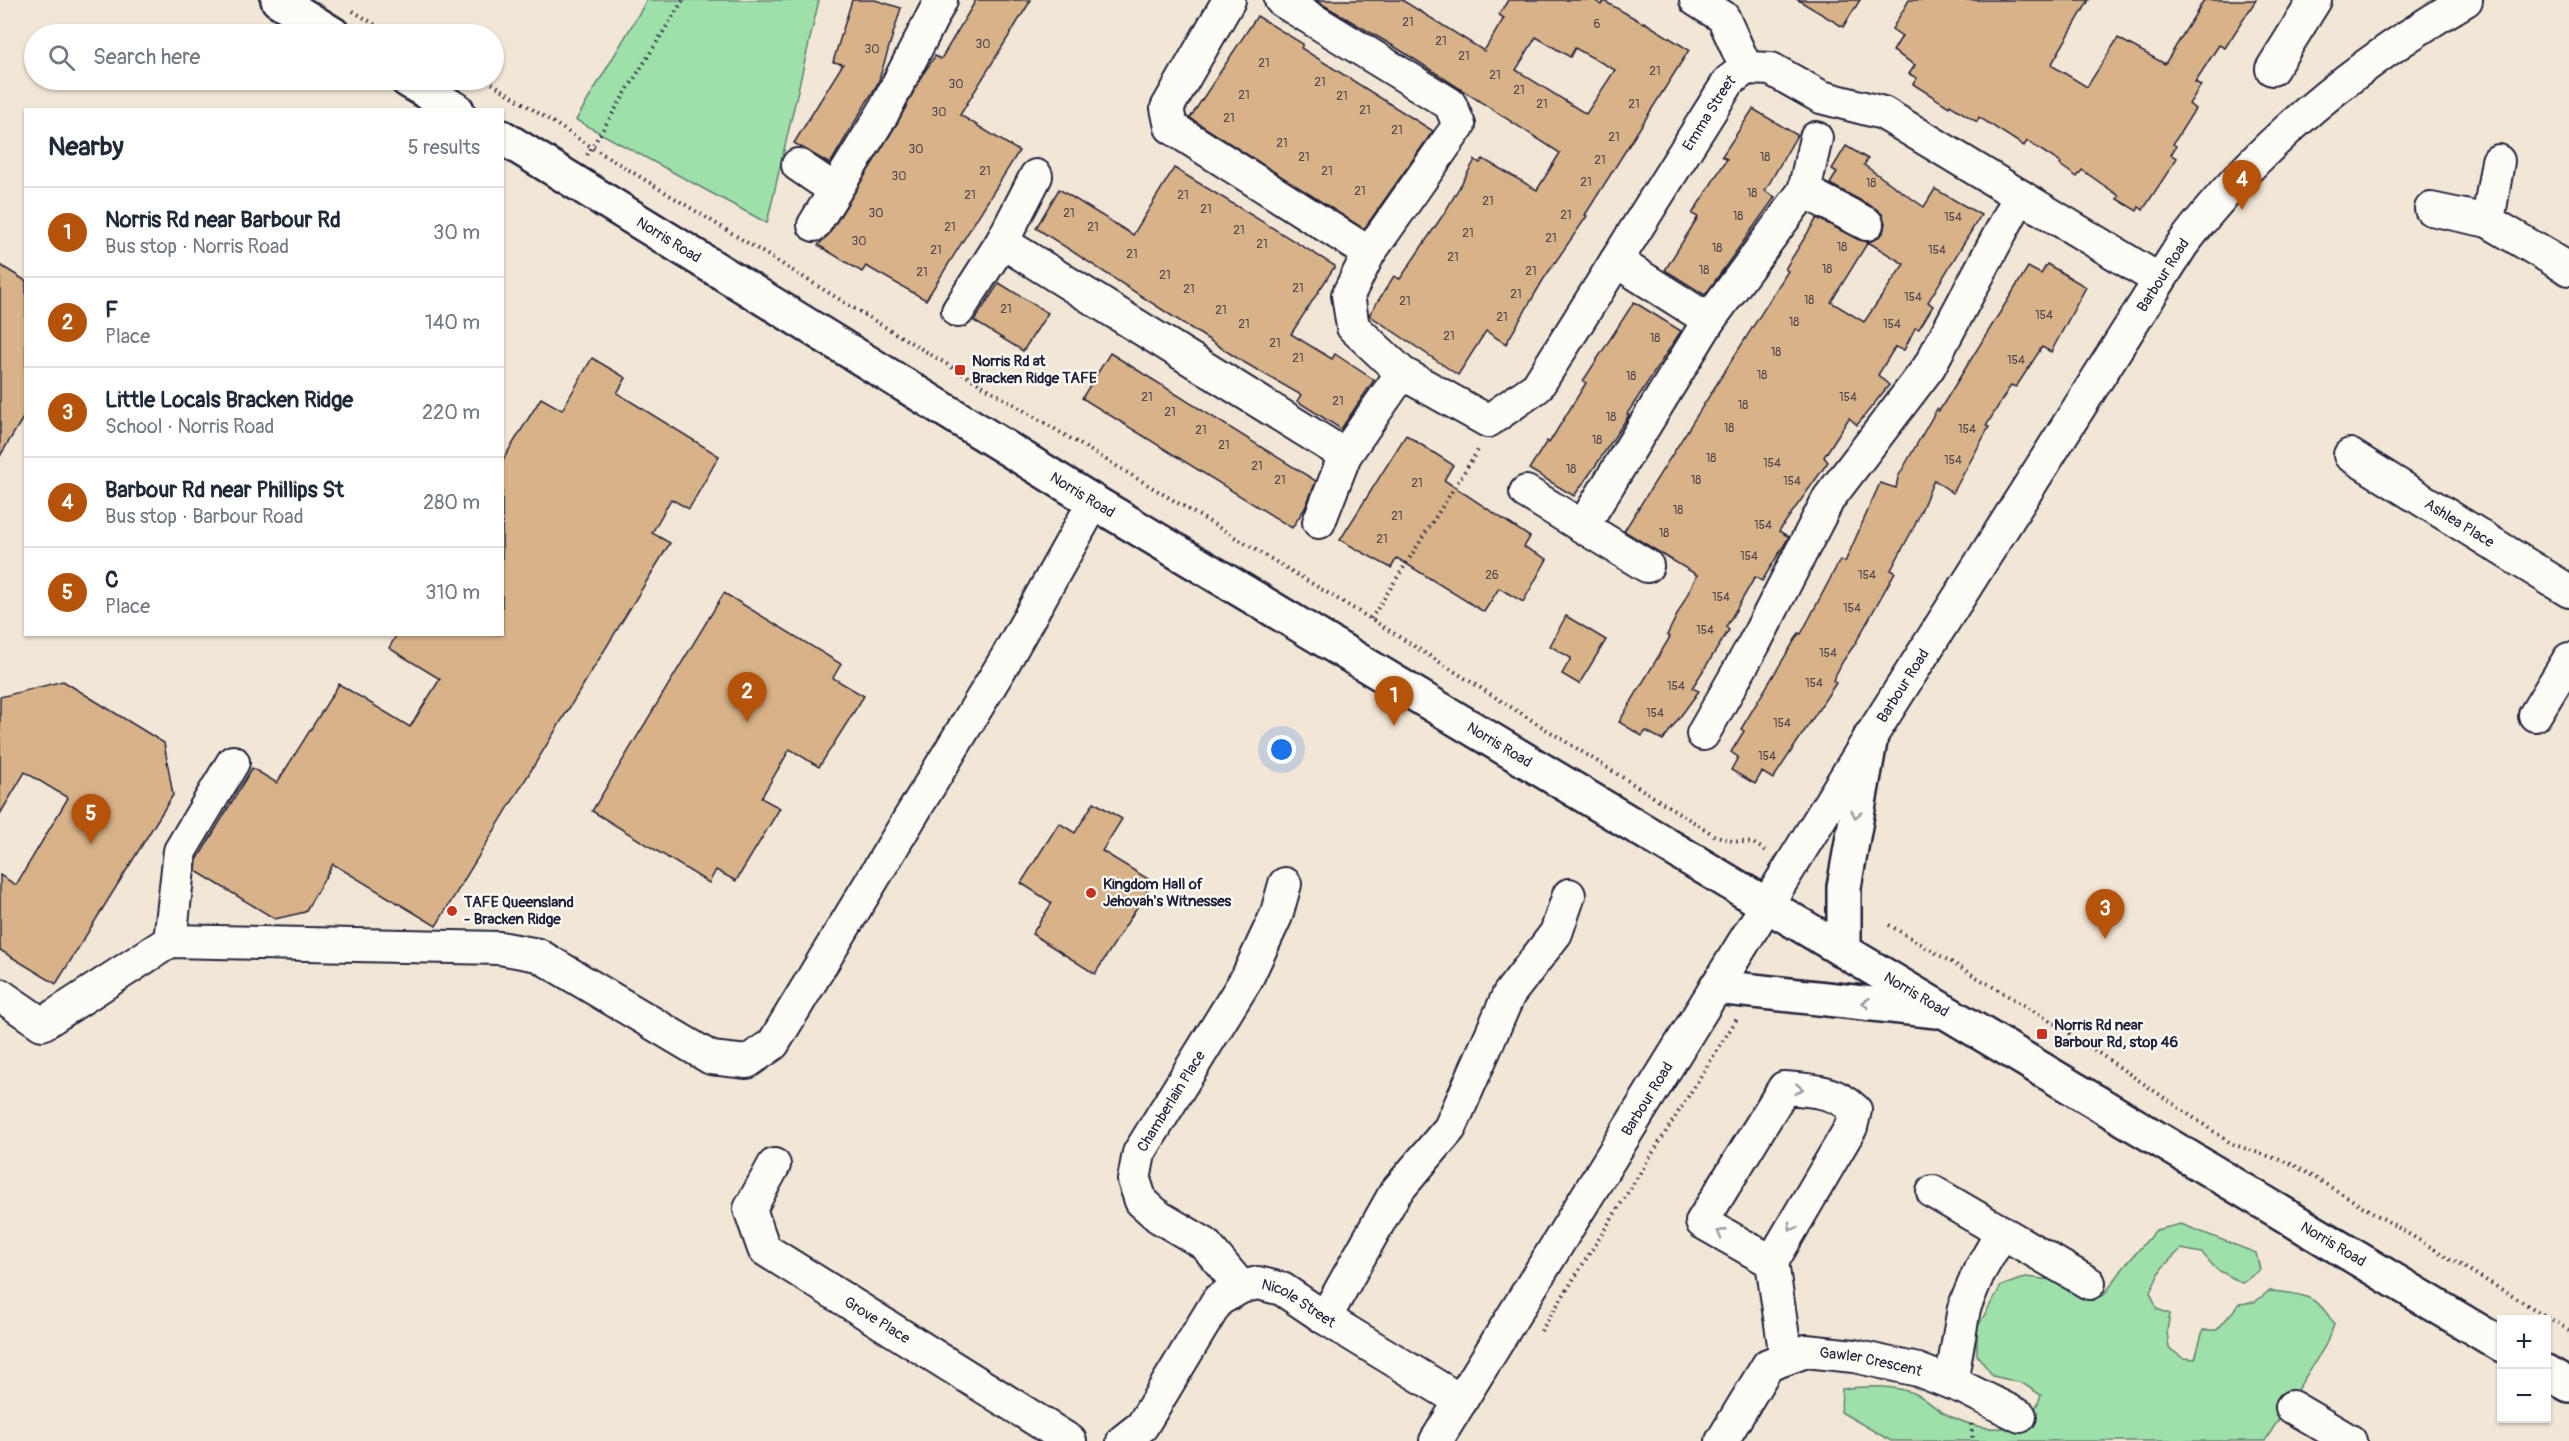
<!DOCTYPE html>
<html lang="en">
<head>
<meta charset="utf-8">
<style>
	body { margin:0; font-family:Pangolin,sans-serif; background:#f2f2f3; color:#1f2937 }
	.controls { position:absolute; right:18px; bottom:18px; display:grid; overflow:hidden; border-radius:0px; box-shadow:0 2px 4px #0004 }
	.controls button { width:54px; height:54px; display:grid; place-items:center; padding:0; border:0; border-bottom:2px solid #e0e1e3; background:#fff; color:#1f2937; font:30px sans-serif }
	.you { position:absolute; left:1282px; top:750px; width:21px; height:21px; margin:-15px; border:4px solid #fff; border-radius:50%; background:#1a73e8; box-shadow:0 0 0 9px #1a73e833 }
	.badge { display:grid; place-items:center; width:39px; height:39px; border-radius:50%; background:#b45309; color:#fff; font-size:20px; font-weight:700 }
	.pin { position:absolute; translate:-50% -50px; filter:drop-shadow(0 2px 3px #0008) }
	.pin::after { content:''; position:absolute; top:32px; width:21px; height:18px; background:inherit; clip-path:polygon(0 0,100% 0,50% 100%) }
	.list { margin:0; padding:0; list-style:none }
	h2 { display:flex; justify-content:space-between; align-items:center; height:78px; margin:0; padding:0 24px; font-size:26px }
	h2 small { font-size:20px; font-weight:400; color:#747a83 }
	.list li { display:grid; grid-template-columns:39px 1fr auto; gap:18px; align-items:center; box-sizing:border-box; height:90px; padding:0 24px; border-top:2px solid #e0e1e3 }
	.list b { display:block; font-size:22px; white-space:nowrap }
	.list p { margin:0; font-size:20px; white-space:nowrap; color:#747a83 }
	.list em { font-size:20px; font-style:normal; color:#747a83 }
	.icon { flex:none; width:33px; height:33px; fill:none; stroke:currentColor; stroke-width:2; stroke-linecap:round; stroke-linejoin:round }
	.map { position:relative; flex:none; width:2569px; height:1441px; overflow:hidden }
	.search { position:absolute; background:#fff; box-shadow:0 2px 4px #0004; left:24px; top:24px; width:480px; height:66px; display:flex; align-items:center; gap:15px; box-sizing:border-box; padding:0 21px; border-radius:33px; color:#747a83; font-size:22px }
	.panel { position:absolute; background:#fff; box-shadow:0 2px 4px #0004; left:24px; top:108px; width:480px; height:528px; border-radius:0px }
	.map>svg:first-child { display:block }
	.green { fill:#9ee0aa; stroke:#608172; stroke-width:1.5 }
	.building { fill:#d8b289; stroke:#22223b; stroke-width:1.5; fill-rule:evenodd }
	.lines { fill:none; stroke-linecap:round; stroke-linejoin:round }
	.minor-casing { stroke:#22223b; stroke-width:36 }
	.major-casing { stroke:#22223b; stroke-width:38 }
	.path { stroke:#22223b; stroke-width:4; stroke-dasharray:1.5 4.5; stroke-linecap:butt }
	.minor { stroke:#fdfcf7; stroke-width:32 }
	.major { stroke:#fdfcf7; stroke-width:33 }
	.oneway { stroke:#9a9aa2 }
	.poi-dot { fill:#c8321e; stroke:#fdfcf7; stroke-width:2 }
	.labels { text-anchor:middle; stroke-width:4.5; stroke-linejoin:round; paint-order:stroke }
	.number-label { font-size:12px; fill:#50464e }
	.street-label { font-size:15px; fill:#22223b; stroke:#fdfcf7 }
	.poi-label { font-size:15px; font-weight:bold; fill:#22223b; stroke:#fdfcf7; text-anchor:start }
</style>
</head>
<body>
<div class="map">
<svg width="2569" height="1441" viewBox="0 0 2569 1441">
	<rect width="100%" height="100%" fill="#f2e6d6"/>
	<filter id="ink" filterUnits="userSpaceOnUse"><feTurbulence type="fractalNoise" baseFrequency=".0167" numOctaves="2"/><feDisplacementMap in="SourceGraphic" scale="12" xChannelSelector="R" yChannelSelector="G"/><feConvolveMatrix kernelMatrix="1 2 1 2 8 2 1 2 1" color-interpolation-filters="sRGB"/></filter>
	<g filter="url(#ink)">
		<g class="green">
			<path d="M647,0H819L767,223L576,120Z"/>
			<path d="M2181,1224L2256,1253L2260,1270L2242,1283L2216,1269L2202,1253L2181,1249L2162,1268L2150,1292L2157,1309L2170,1314L2167,1331L2169,1348L2183,1358L2195,1359L2203,1330H2217L2239,1304L2255,1302L2269,1291C2300,1293 2319,1295 2334,1325L2325,1346L2265,1441H1891L1841,1412L1842,1389C1865,1386 1889,1385 1911,1392C1922,1395 1932,1406 1942,1412C1979,1432 2027,1441 2041,1395L2022,1383L1993,1376L1977,1355V1328L2001,1286L2026,1277L2060,1281L2087,1299L2104,1295L2124,1267L2156,1230Z"/>
		</g>
		<g class="building">
			<path d="M852,0H875L901,8L878,83L830,164L794,143L843,64L833,62Z"/>
			<path d="M976,0H1031L960,115L1019,151L926,300L866,266L862,272L818,245L829,234L898,122L923,74L935,56L941,59Z"/>
			<path d="M1315,0H1402L1484,51L1504,18L1499,15L1508,0H1594L1601,5L1604,1L1643,23L1644,22L1689,50L1585,215L1587,216L1543,280L1506,344L1486,331L1458,375L1369,315L1394,276L1400,279L1445,212L1475,160L1480,163L1483,159L1537,190L1560,153L1400,50ZM1536,37L1570,57L1575,48L1615,70L1586,114L1516,70Z"/>
			<path d="M1798,0H1860L1843,27Z"/>
			<path d="M1909,0H2089L2051,65L2087,87L2118,38L2165,64L2204,0H2256L2225,48L2219,45L2195,82L2201,85L2189,104L2195,109L2173,144L2176,146L2171,155L2177,158L2143,210L2139,207L2137,211L2117,199L2119,196L2082,170L2077,177L2060,165L2061,163L2027,141L2024,146L1979,117L1977,122L1950,105L1949,107L1913,84L1917,78L1909,74L1915,65L1893,51L1902,36L1892,29Z"/>
			<path d="M1257,16L1303,44L1301,48L1433,131L1364,229L1190,118Z"/>
			<path d="M1753,109L1797,135L1765,191L1775,197L1705,295L1665,270L1698,217L1692,214L1727,159L1722,156Z"/>
			<path d="M1846,146L1868,159L1864,165L1924,207L1935,189L1981,215L1928,302L1933,306L1919,329L1915,328L1904,350L1895,347L1878,375L1889,385L1857,425L1849,418L1824,457L1828,462L1779,531L1789,537L1762,581L1755,577L1726,627L1729,630L1692,688L1699,691L1663,740L1646,731L1642,736L1619,722L1670,637L1667,635L1697,575L1624,531L1788,271L1785,269L1817,218L1859,240L1868,242L1876,239L1883,233L1885,223L1882,214L1875,208L1830,184L1837,172L1832,169ZM1868,242L1904,264L1864,322L1831,302Z"/>
			<path d="M1174,168L1335,266L1291,334L1332,359L1335,354L1374,380L1341,429L1297,401L1301,395L1240,360L1036,228L1059,189L1133,235Z"/>
			<path d="M2047,264L2086,287L2051,352L2042,347L2016,387L2011,385L1986,426L1989,427L1953,493L1934,480L1915,525L1891,570L1895,572L1855,644L1843,661L1833,680L1836,683L1773,779L1762,772L1755,784L1731,770L1738,757L1731,752L1744,731L1741,729L1799,633L1801,634L1840,560L1845,562L1880,483L1896,488L1898,477L1937,409L1939,411L2028,267L2041,274Z"/>
			<path d="M0,265L26,281V413L0,456Z"/>
			<path d="M999,283L1048,313L1023,351L974,321Z"/>
			<path d="M1634,302L1681,331L1627,414L1629,415L1596,465L1574,496L1529,469L1547,441L1549,443L1586,383L1583,381Z"/>
			<path d="M1110,353L1316,481L1305,508L1292,528L1082,398Z"/>
			<path d="M592,358L626,378L617,393L719,456L689,509L671,499L652,533L670,543L436,926L333,864L305,912L275,919L196,871L197,860L252,768L277,783L339,684L410,727L440,679L389,648L397,634H502V461L541,398L562,410Z"/>
			<path d="M1406,435L1453,465L1444,480L1530,537L1524,547L1547,559L1523,602L1499,588L1484,612L1397,558L1391,568L1340,540Z"/>
			<path d="M724,593L841,664L833,678L864,696L819,767L790,749L761,798L780,808L736,881L716,870L709,883L592,811Z"/>
			<path d="M1566,616L1606,640L1579,684L1562,674L1571,658L1550,646Z"/>
			<path d="M63,681L164,743L173,795L56,984L0,950V875L16,885L68,798L25,772L0,814V697Z"/>
			<path d="M1094,802L1122,819L1102,851L1153,882L1095,974L1032,934L1052,903L1021,883L1059,823L1075,833Z"/>
		</g>
		<g class="lines">
			<defs>
				<g id="minor">
					<path d="M1229,0L1167,108L1171,127L1369,253"/>
					<path id="s1" d="M1281,0L1450,104L1459,125L1369,253L1348,295L1353,327L1402,373L1488,421L1537,387L1729,81L1746,68L1771,69L1821,97L1883,113L2159,280"/>
					<path d="M1696,0L1723,17L1746,68"/>
					<path d="M2272,69L2315,0"/>
					<path d="M798,165L835,190"/>
					<path d="M1804,191L1867,224"/>
					<path d="M2431,209L2488,221L2569,269"/>
					<path d="M2488,221L2498,161"/>
					<path d="M814,225L883,113L941,0"/>
					<path d="M1002,242L1345,455"/>
					<path d="M1616,261L1709,320"/>
					<path d="M958,311L1002,242L1036,176"/>
					<path id="s2" d="M2350,455L2569,591"/>
					<path d="M1526,492L1647,566"/>
					<path d="M1319,522L1345,455L1402,373"/>
					<path d="M1583,526L1709,320L1804,191L1816,138"/>
					<path d="M2535,715L2569,659"/>
					<path d="M1703,734L1754,644L1829,498L1929,367L2020,196"/>
					<path d="M170,941L180,851L233,762"/>
					<path d="M0,995L42,1024L170,941L500,948L538,955L711,1058L747,1062L773,1044L1006,659L1094,502"/>
					<path id="s3" d="M774,1165L750,1209L764,1249L1070,1441"/>
					<path d="M1933,1192L2089,1283"/>
					<path d="M1772,1262L1702,1222L1784,1088C1811,1090 1834,1090 1855,1110L1851,1127L1772,1262L1786,1358"/>
					<path id="s4" d="M1241,1287L1205,1244L1159,1217L1141,1201L1134,1180L1139,1153L1247,978L1276,916L1285,884"/>
					<path d="M1325,1318L1395,1193L1450,1128L1509,994L1556,933L1569,895"/>
					<path d="M1951,1383L1964,1308L1978,1274L2002,1232"/>
					<path d="M2292,1407L2350,1441"/>
					<path id="s5" d="M1123,1441L1142,1426L1218,1300L1241,1287L1258,1283L1282,1289L1325,1318L1461,1401"/>
					<path id="s6" d="M1436,1441L1871,736L2182,245C2258,144 2357,64 2466,0"/>
					<path id="s7" d="M1722,1441L1768,1365L1806,1351L1854,1356L1918,1370L1964,1388L2020,1416"/>
				</g>
				<g id="major">
					<path d="M278,0L333,34"/>
					<path d="M407,80L457,110"/>
					<path id="s8" d="M502,137L1094,502L2502,1345"/>
					<path d="M1844,950V887L1871,736"/>
					<path d="M1716,987L1937,1011"/>
					<path d="M2546,1372L2569,1385"/>
				</g>
			</defs>
			<use href="#minor" class="minor-casing"/>
			<use href="#major" class="major-casing"/>
			<g class="path">
				<path d="M353,11L379,27L410,34"/>
				<path d="M487,80L593,148L860,312L1371,619L1714,835L1732,841L1753,843L1768,852"/>
				<path d="M587,155L683,0"/>
				<path d="M1371,619L1480,447"/>
				<path d="M1889,925L2062,1028L2232,1144L2292,1164L2569,1330"/>
				<path d="M1541,1331L1738,1017"/>
				<path d="M1971,1424L1973,1441"/>
			</g>
			<use href="#minor" class="minor"/>
			<use href="#major" class="major"/>
		</g>
		<defs><path id="oneway-chevron" d="M-2-3.5L2.5 0L-2 3.5" fill="none" stroke-width="1.6" stroke-linecap="round" stroke-linejoin="round" transform="scale(1.5)"/></defs>
		<g class="oneway">
			<use href="#oneway-chevron" transform="translate(1856 814) rotate(101)"/>
			<use href="#oneway-chevron" transform="translate(1866 1003) rotate(-174)"/>
			<use href="#oneway-chevron" transform="translate(1799 1089) rotate(4)"/>
			<use href="#oneway-chevron" transform="translate(1792 1227) rotate(120)"/>
			<use href="#oneway-chevron" transform="translate(1721 1233) rotate(-150)"/>
		</g>
	</g>
	<g class="poi-dot">
		<rect x="954" y="364" width="12" height="12" rx="3"/>
		<circle cx="1091" cy="893" r="6"/>
		<circle cx="452" cy="911" r="6"/>
		<rect x="2036" y="1028" width="12" height="12" rx="3"/>
	</g>
	<g class="labels">
		<g class="number-label">
			<text x="1408" y="26">21</text>
			<text x="1597" y="28">6</text>
			<text x="1441" y="45">21</text>
			<text x="983" y="48">30</text>
			<text x="872" y="53">30</text>
			<text x="1464" y="60">21</text>
			<text x="1264" y="67">21</text>
			<text x="1655" y="75">21</text>
			<text x="1495" y="79">21</text>
			<text x="1320" y="86">21</text>
			<text x="956" y="88">30</text>
			<text x="1519" y="94">21</text>
			<text x="1244" y="99">21</text>
			<text x="1342" y="100">21</text>
			<text x="1542" y="108">21</text>
			<text x="1634" y="108">21</text>
			<text x="1365" y="114">21</text>
			<text x="939" y="116">30</text>
			<text x="1229" y="122">21</text>
			<text x="1397" y="134">21</text>
			<text x="1614" y="141">21</text>
			<text x="1282" y="147">21</text>
			<text x="916" y="153">30</text>
			<text x="1304" y="161">21</text>
			<text x="1765" y="161">18</text>
			<text x="1600" y="164">21</text>
			<text x="985" y="175">21</text>
			<text x="1327" y="175">21</text>
			<text x="899" y="180">30</text>
			<text x="1586" y="186">21</text>
			<text x="1871" y="187">18</text>
			<text x="1360" y="195">21</text>
			<text x="1752" y="197">18</text>
			<text x="970" y="199">21</text>
			<text x="1183" y="199">21</text>
			<text x="1488" y="205">21</text>
			<text x="1206" y="213">21</text>
			<text x="876" y="217">30</text>
			<text x="1069" y="217">21</text>
			<text x="1566" y="219">21</text>
			<text x="1738" y="220">18</text>
			<text x="1953" y="221">154</text>
			<text x="950" y="231">21</text>
			<text x="1093" y="231">21</text>
			<text x="1239" y="234">21</text>
			<text x="1468" y="237">21</text>
			<text x="1551" y="242">21</text>
			<text x="859" y="245">30</text>
			<text x="1262" y="248">21</text>
			<text x="1842" y="251">18</text>
			<text x="1717" y="252">18</text>
			<text x="936" y="254">21</text>
			<text x="1937" y="254">154</text>
			<text x="1132" y="258">21</text>
			<text x="1453" y="261">21</text>
			<text x="1827" y="273">18</text>
			<text x="1704" y="274">18</text>
			<text x="1531" y="275">21</text>
			<text x="922" y="276">21</text>
			<text x="1165" y="279">21</text>
			<text x="1298" y="292">21</text>
			<text x="1189" y="293">21</text>
			<text x="1516" y="298">21</text>
			<text x="1913" y="301">154</text>
			<text x="1809" y="304">18</text>
			<text x="1405" y="305">21</text>
			<text x="1006" y="313">21</text>
			<text x="1221" y="314">21</text>
			<text x="2044" y="319">154</text>
			<text x="1502" y="321">21</text>
			<text x="1794" y="326">18</text>
			<text x="1244" y="328">21</text>
			<text x="1892" y="328">154</text>
			<text x="1449" y="340">21</text>
			<text x="1655" y="342">18</text>
			<text x="1275" y="347">21</text>
			<text x="1776" y="356">18</text>
			<text x="1298" y="362">21</text>
			<text x="2016" y="364">154</text>
			<text x="1762" y="379">18</text>
			<text x="1631" y="380">18</text>
			<text x="1147" y="401">21</text>
			<text x="1848" y="401">154</text>
			<text x="1338" y="405">21</text>
			<text x="1743" y="409">18</text>
			<text x="1170" y="416">21</text>
			<text x="1611" y="421">18</text>
			<text x="1729" y="432">18</text>
			<text x="1967" y="433">154</text>
			<text x="1201" y="434">21</text>
			<text x="1597" y="444">18</text>
			<text x="1224" y="449">21</text>
			<text x="1711" y="462">18</text>
			<text x="1953" y="464">154</text>
			<text x="1772" y="467">154</text>
			<text x="1257" y="470">21</text>
			<text x="1571" y="473">18</text>
			<text x="1280" y="484">21</text>
			<text x="1696" y="484">18</text>
			<text x="1792" y="485">154</text>
			<text x="1417" y="487">21</text>
			<text x="1678" y="514">18</text>
			<text x="1397" y="520">21</text>
			<text x="1763" y="529">154</text>
			<text x="1664" y="537">18</text>
			<text x="1382" y="543">21</text>
			<text x="1749" y="560">154</text>
			<text x="1492" y="579">26</text>
			<text x="1867" y="579">154</text>
			<text x="1721" y="601">154</text>
			<text x="1852" y="612">154</text>
			<text x="1705" y="634">154</text>
			<text x="1828" y="657">154</text>
			<text x="1814" y="687">154</text>
			<text x="1676" y="690">154</text>
			<text x="1655" y="717">154</text>
			<text x="1782" y="727">154</text>
			<text x="1767" y="760">154</text>
		</g>
		<g class="street-label">
			<text dy="5" stroke="none"><textPath href="#s1" startOffset="1006">Emma Street</textPath></text>
			<text dy="5" stroke="none"><textPath href="#s8" startOffset="196">Norris Road</textPath></text>
			<text dy="5" stroke="none"><textPath href="#s6" startOffset="1374">Barbour Road</textPath></text>
			<text dy="5" stroke="none"><textPath href="#s8" startOffset="682">Norris Road</textPath></text>
			<text dy="5" stroke="none"><textPath href="#s2" startOffset="129">Ashlea Place</textPath></text>
			<text dy="5" stroke="none"><textPath href="#s6" startOffset="888">Barbour Road</textPath></text>
			<text dy="5" stroke="none"><textPath href="#s8" startOffset="1168">Norris Road</textPath></text>
			<text dy="5" stroke="none"><textPath href="#s8" startOffset="1654">Norris Road</textPath></text>
			<text dy="5" stroke="none"><textPath href="#s6" startOffset="402">Barbour Road</textPath></text>
			<text dy="5" stroke="none"><textPath href="#s4" startOffset="244">Chamberlain Place</textPath></text>
			<text dy="5" stroke="none"><textPath href="#s8" startOffset="2140">Norris Road</textPath></text>
			<text dy="5" stroke="none"><textPath href="#s5" startOffset="261">Nicole Street</textPath></text>
			<text dy="5" stroke="none"><textPath href="#s3" startOffset="226">Grove Place</textPath></text>
			<text dy="5" stroke="none"><textPath href="#s7" startOffset="195">Gawler Crescent</textPath></text>
		</g>
		<g class="poi-label">
			<text x="972" y="366">Norris Rd at<tspan x="972" dy="17">Bracken Ridge TAFE</tspan></text>
			<text x="1103" y="889">Kingdom Hall of<tspan x="1103" dy="17">Jehovah's Witnesses</tspan></text>
			<text x="464" y="907">TAFE Queensland<tspan x="464" dy="17">- Bracken Ridge</tspan></text>
			<text x="2054" y="1030">Norris Rd near<tspan x="2054" dy="17">Barbour Rd, stop 46</tspan></text>
		</g>
	</g>
</svg>
<div class="controls">
<button>+</button>
<button>−</button>
</div>
<div class="you"></div>
<div class="pin badge" style="left:1394px;top:726px">1</div>
<div class="pin badge" style="left:747px;top:722px">2</div>
<div class="pin badge" style="left:2105px;top:939px">3</div>
<div class="pin badge" style="left:2242px;top:210px">4</div>
<div class="pin badge" style="left:91px;top:844px">5</div>
<div class="search"><svg class="icon" aria-label="search" viewBox="0 0 24 24"><circle cx="10" cy="10" r="6"/><path d="M15 15l6 6"/></svg>Search here</div>
<section class="panel">
<h2>Nearby<small>5 results</small></h2>
<ul class="list">
<li><span class="badge">1</span><div><b>Norris Rd near Barbour Rd</b><p>Bus stop · Norris Road</p></div><em>30 m</em></li>
<li><span class="badge">2</span><div><b>F</b><p>Place</p></div><em>140 m</em></li>
<li><span class="badge">3</span><div><b>Little Locals Bracken Ridge</b><p>School · Norris Road</p></div><em>220 m</em></li>
<li><span class="badge">4</span><div><b>Barbour Rd near Phillips St</b><p>Bus stop · Barbour Road</p></div><em>280 m</em></li>
<li><span class="badge">5</span><div><b>C</b><p>Place</p></div><em>310 m</em></li>
</ul>
</section>
</div>
</body>
</html>
